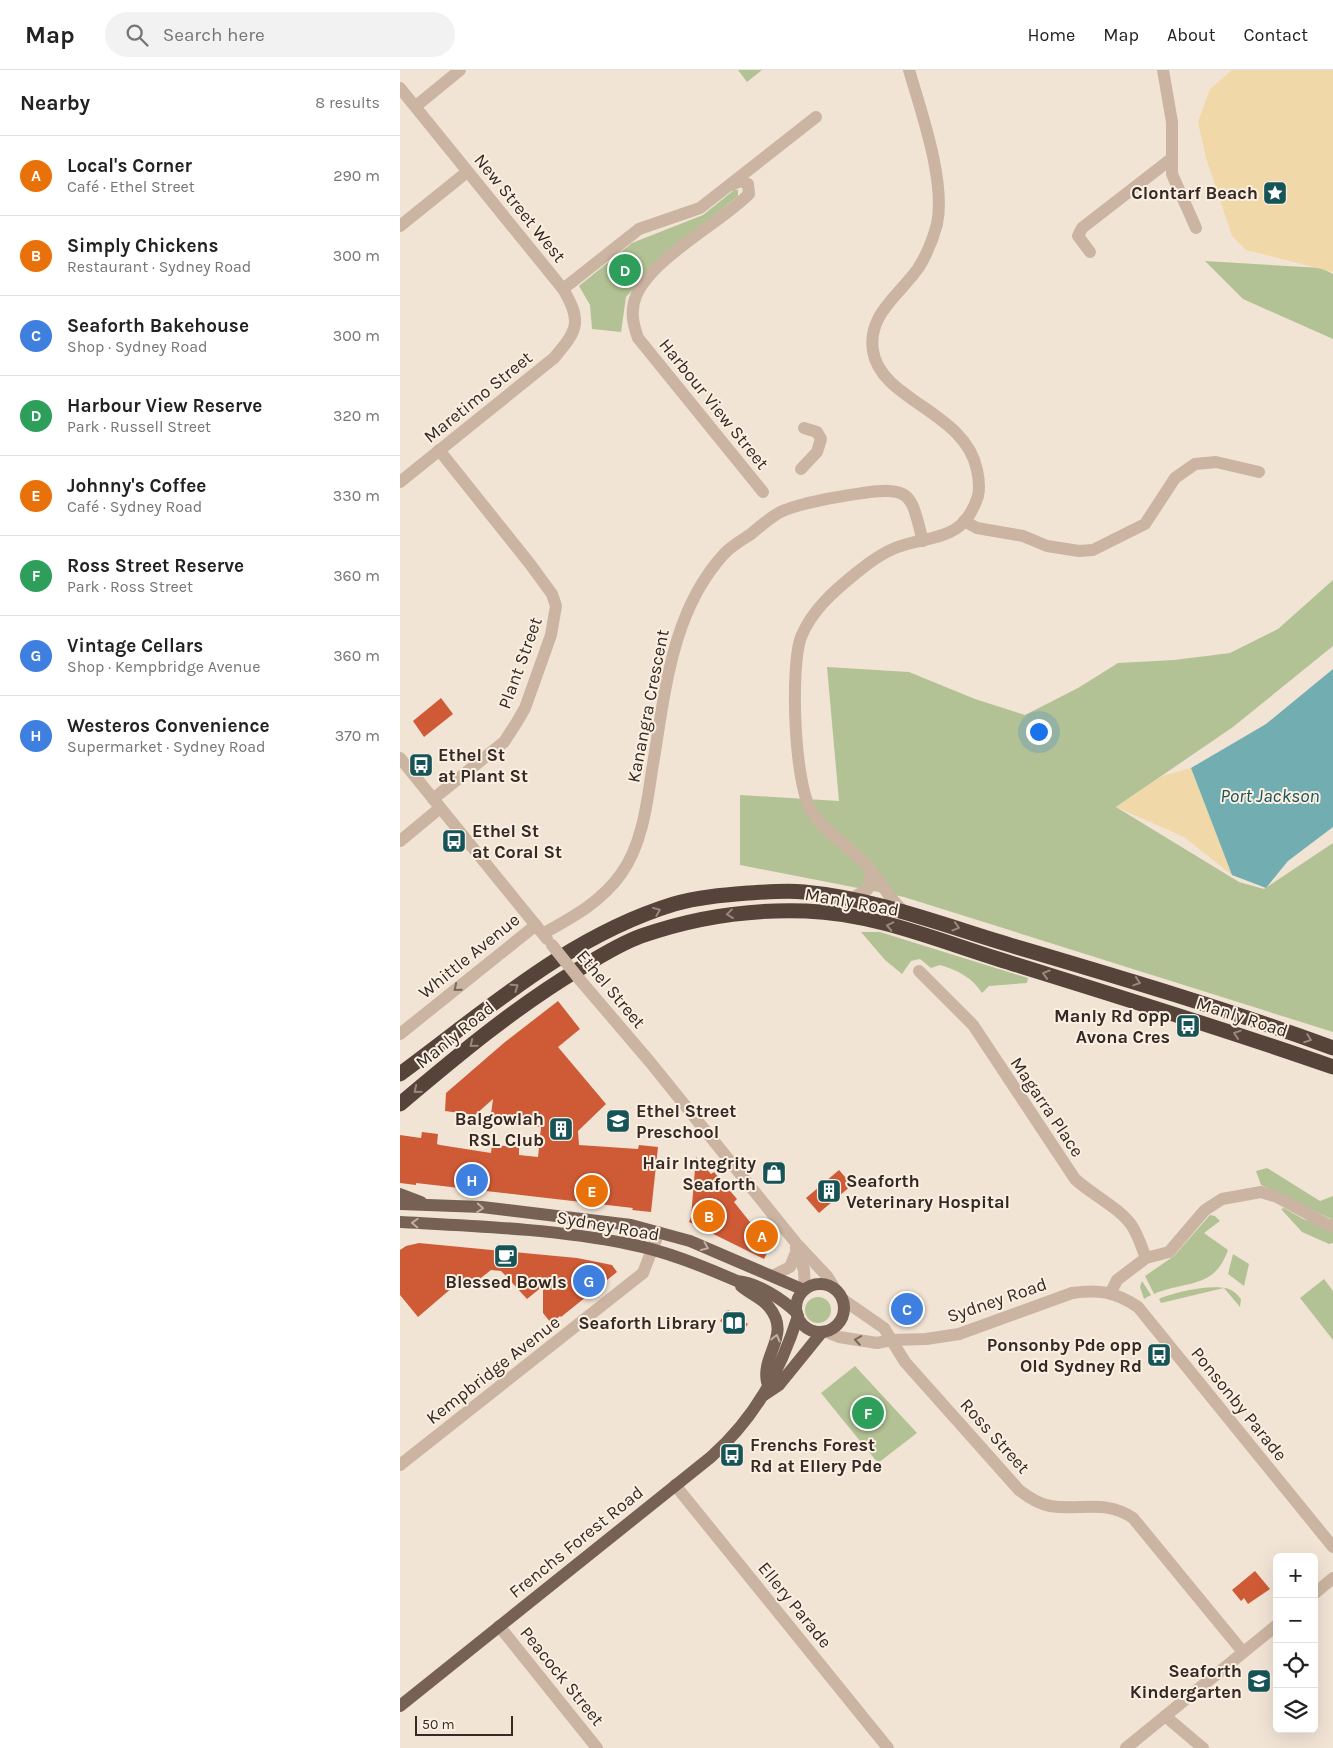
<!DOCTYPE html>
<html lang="en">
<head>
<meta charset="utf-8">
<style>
	body { margin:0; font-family:Karla,sans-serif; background:#f2f2f2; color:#222 }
	.controls { position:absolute; right:15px; bottom:15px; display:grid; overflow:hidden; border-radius:8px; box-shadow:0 5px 20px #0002 }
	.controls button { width:45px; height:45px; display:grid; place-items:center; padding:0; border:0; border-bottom:1px solid #e0e0e0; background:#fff; color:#222; font:25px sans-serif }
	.scale { position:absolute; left:15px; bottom:12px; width:98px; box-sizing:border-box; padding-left:5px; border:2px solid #342924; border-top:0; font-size:14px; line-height:18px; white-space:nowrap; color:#342924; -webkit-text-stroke:4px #faefe1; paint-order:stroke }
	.you { position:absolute; left:638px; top:661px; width:18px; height:18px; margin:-12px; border:4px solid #fff; border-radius:50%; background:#1a73e8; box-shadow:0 0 0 8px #1a73e833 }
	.badge { display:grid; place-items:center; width:32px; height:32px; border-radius:50%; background:#175458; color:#fff; font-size:16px; font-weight:700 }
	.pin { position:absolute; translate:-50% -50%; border:2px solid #fff; box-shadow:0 1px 5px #0006 }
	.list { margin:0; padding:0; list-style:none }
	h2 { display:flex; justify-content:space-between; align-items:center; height:65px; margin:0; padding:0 20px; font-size:21px }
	h2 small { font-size:16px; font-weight:400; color:#767676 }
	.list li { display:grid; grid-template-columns:32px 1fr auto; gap:15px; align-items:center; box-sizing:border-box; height:80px; padding:0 20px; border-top:1px solid #e0e0e0 }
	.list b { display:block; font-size:19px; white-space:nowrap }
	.list p { margin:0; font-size:16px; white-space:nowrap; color:#767676 }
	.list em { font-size:16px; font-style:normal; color:#767676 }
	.icon { flex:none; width:28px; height:28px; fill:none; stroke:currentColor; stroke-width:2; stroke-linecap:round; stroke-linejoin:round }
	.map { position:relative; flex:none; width:933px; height:1678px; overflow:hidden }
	header { display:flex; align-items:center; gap:30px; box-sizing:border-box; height:70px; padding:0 25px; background:#fff; border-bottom:1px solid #e0e0e0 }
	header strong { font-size:24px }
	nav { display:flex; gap:28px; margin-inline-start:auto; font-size:18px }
	.search { width:350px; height:45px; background:#f2f2f2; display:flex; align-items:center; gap:12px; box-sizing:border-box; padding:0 18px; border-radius:28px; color:#767676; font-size:19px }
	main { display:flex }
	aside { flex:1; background:#fff }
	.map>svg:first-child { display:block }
	.green { fill:#b3c294 }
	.sand { fill:#f1d8a8 }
	.water { fill:#72aeb1 }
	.building { fill:#cf5b36 }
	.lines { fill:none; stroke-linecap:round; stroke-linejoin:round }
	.minor { stroke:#cbb4a1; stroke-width:12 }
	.major { stroke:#776054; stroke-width:12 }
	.highway { stroke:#56433a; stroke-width:15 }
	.minor-bridge { stroke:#cbb4a1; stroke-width:12 }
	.oneway { stroke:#98887d }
	.oneway2 { stroke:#78685c }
	.oneway3 { stroke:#bfafa2 }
	.labels { text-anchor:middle; stroke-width:4; stroke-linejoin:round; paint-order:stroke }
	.poi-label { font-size:18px; font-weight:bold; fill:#342924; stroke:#faefe1; text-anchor:end }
	.street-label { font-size:18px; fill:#342924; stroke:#faefe1 }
	.water-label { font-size:19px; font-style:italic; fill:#175458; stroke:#faefe1 }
</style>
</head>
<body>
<header>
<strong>Map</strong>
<div class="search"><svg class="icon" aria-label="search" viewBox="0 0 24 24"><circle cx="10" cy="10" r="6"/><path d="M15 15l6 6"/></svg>Search here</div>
<nav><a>Home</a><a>Map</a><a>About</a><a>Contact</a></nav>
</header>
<main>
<aside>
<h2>Nearby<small>8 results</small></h2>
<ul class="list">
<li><span class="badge" style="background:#e8710a">A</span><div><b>Local's Corner</b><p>Café · Ethel Street</p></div><em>290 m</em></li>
<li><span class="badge" style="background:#e8710a">B</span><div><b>Simply Chickens</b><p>Restaurant · Sydney Road</p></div><em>300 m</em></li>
<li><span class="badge" style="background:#3f7fe0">C</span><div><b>Seaforth Bakehouse</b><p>Shop · Sydney Road</p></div><em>300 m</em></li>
<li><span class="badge" style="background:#2e9e5b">D</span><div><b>Harbour View Reserve</b><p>Park · Russell Street</p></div><em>320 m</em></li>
<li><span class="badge" style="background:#e8710a">E</span><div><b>Johnny's Coffee</b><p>Café · Sydney Road</p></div><em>330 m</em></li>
<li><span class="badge" style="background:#2e9e5b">F</span><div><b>Ross Street Reserve</b><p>Park · Ross Street</p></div><em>360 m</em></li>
<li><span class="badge" style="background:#3f7fe0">G</span><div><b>Vintage Cellars</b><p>Shop · Kempbridge Avenue</p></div><em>360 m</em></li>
<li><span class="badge" style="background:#3f7fe0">H</span><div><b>Westeros Convenience</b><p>Supermarket · Sydney Road</p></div><em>370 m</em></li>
</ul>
</aside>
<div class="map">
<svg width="933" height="1678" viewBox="0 0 933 1678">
	<rect width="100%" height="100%" fill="#f2e4d5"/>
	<g class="green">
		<path d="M338,0H362L347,12Z"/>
		<path d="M334,120H338V126L266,184L226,227L221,262L192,259L190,235L179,216L232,173L303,145Z"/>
		<path d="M805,191L921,198L933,204V269L843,229Z"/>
		<path d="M933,510V576L833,657L716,737L839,812L864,819L933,773V962L504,827L340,795V725L439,731L427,597L509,602L575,629L625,645L678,618L718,593L774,590L830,583L878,559Z"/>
		<path d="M461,862H480L628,908L627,913L589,916L582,923C572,907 557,900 540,895L531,898L520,889L511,891L502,904L485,890Z"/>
		<path d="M867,1098L920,1131L933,1126V1150L861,1115L856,1101Z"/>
		<path d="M884,1138L903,1149L933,1159V1173L929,1174L902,1162L881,1139Z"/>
		<path d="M810,1145L815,1146L820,1151L804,1163L828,1180C814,1220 786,1210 754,1224L745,1206L774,1186Z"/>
		<path d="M833,1184L849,1194L844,1216L828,1204Z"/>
		<path d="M924,1209L933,1221V1270L900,1228Z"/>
		<path d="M742,1211L751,1225L744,1229L740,1217Z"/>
		<path d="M824,1218L761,1233L759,1229C774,1222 808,1215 825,1218C832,1219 837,1224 841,1229L840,1237Z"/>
		<circle cx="418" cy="1240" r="13"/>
		<path d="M455,1296L517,1363L478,1393L421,1323Z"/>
	</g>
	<g class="sand">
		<path d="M832,0H933V202L846,180L832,166L806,88L798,52L810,19Z"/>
		<path d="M791,698L832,805L784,767L716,737L762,706Z"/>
	</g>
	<path class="water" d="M933,599V757L888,791L866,818L832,805L791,698L866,654Z"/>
	<g class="building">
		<path d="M41,628L53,644L24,667L13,651Z"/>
		<path d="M158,931L180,959L158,977L206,1034L178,1061L179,1075L238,1079L239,1075L258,1077L251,1142L232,1140L233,1138L16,1113V1115L0,1113V1065L21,1068L22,1062L38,1064L37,1074L40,1075L91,1083L92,1075L119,1077V1085L138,1087L141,1057L90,1052L93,1029L75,1045L45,1041L46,1023L105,972Z"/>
		<path d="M296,1087L311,1104L314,1102L337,1129L334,1132L370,1177L364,1189L289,1152L291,1147Z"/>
		<path d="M439,1100L452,1115L419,1143L406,1128Z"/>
		<path d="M19,1173L177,1188L212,1195L217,1202L161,1247L160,1246L151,1253L143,1243V1216L127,1229L105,1205L101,1201L91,1200L68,1218L53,1217L18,1247L0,1225V1180L6,1176Z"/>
		<path d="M328,1240L348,1254L340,1265L320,1251Z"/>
		<path d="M855,1501L870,1519L848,1534L844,1528L841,1531L832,1520Z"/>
	</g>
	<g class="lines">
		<g class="minor">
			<path d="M763,0L772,52V104L796,158"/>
			<path d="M0,18L163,219C183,252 177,261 154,288L0,412"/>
			<path d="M16,36L60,0"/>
			<path d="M332,115L340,111L348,114L349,124C319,154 252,188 236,226C230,241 233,254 238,268L363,422"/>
			<path d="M0,156L67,102"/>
			<path d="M690,182L678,166L682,158L771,89"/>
			<path d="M163,219L239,159L300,138L416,47"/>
			<path d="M401,399L417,382L421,369L417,362L404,358"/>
			<path d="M564,451L577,458L623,466L647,476L679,481L693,480L745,454L775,408L795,394L816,392L859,402"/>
			<path d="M0,688L147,869"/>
			<path d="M33,729L104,672L117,652L125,638L151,565L156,536L152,524L130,494L39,380"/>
			<path d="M0,771L40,738"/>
			<path d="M451,829L468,819L472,801"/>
			<path d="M504,841C488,829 482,812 468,797C451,778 426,763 412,742C394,715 390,597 401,567C412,540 434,521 455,504C467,494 480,484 495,478C532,464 563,473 578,426C580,417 579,409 577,400C565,341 481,331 473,281C467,244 500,225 519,197C527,184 533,169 537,154C546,112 521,41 509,0"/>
			<path d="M144,863C173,847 201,832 221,804C242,775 247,734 252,700C265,625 270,543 324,484C331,476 342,470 351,464C361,456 373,444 385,440C409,431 437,427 463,423C514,415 511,428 523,471"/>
			<path d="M519,901L573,955L675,1109C691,1124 720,1138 732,1156C738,1165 742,1178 746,1188"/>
			<path d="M180,910L250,992L396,1173L427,1206L435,1219"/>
			<path d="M0,964L136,855"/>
			<path d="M396,1178L404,1200L405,1219"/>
			<path d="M374,1205L390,1197L397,1180"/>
			<path d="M711,1222L717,1210L746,1188L769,1182L805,1140L822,1129L861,1122L877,1127L930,1156L933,1155"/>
			<path d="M442,1229L484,1258L505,1292L619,1420C628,1427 638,1434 650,1436C681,1441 704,1429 733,1448L843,1582"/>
			<path d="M424,1261L439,1267L477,1273L492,1270L526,1269L559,1264L672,1223C699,1219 716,1222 738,1237L933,1477"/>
			<path d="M0,1395L243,1203L259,1162"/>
			<path d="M275,1415L488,1678"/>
			<path d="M914,1524L933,1508"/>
			<path d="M99,1556L197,1678"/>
			<path d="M765,1646L803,1678"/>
			<path d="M726,1678L877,1555"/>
		</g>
		<g class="major">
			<path d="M0,1124L21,1132"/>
			<path d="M0,1134L82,1137L231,1155L290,1171L404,1220"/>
			<path d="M0,1152C74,1156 156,1159 229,1174C266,1181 302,1196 337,1211C358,1213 382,1229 397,1243"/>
			<circle cx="420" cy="1238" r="24"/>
			<path d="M341,1216C350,1224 362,1228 369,1237C392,1265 361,1284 367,1312"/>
			<path d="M364,1325L379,1315L422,1262"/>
			<path d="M0,1636L311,1387C355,1348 380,1302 398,1246"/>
		</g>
		<g class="highway">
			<path d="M0,1004C87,940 169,866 274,834C298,827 324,825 349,823C367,822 386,820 404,822C479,829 548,857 620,878C725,909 830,940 933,978"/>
			<path d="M0,1034C57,986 114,938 179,899C199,887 219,874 241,866C295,847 350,839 406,841C472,843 537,870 598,889C710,924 822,958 933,997"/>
		</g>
		<path class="minor-bridge" d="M152,875L180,910"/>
	</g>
	<defs><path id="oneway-chevron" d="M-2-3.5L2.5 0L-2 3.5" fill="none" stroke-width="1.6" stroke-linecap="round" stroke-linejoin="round" transform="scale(1.25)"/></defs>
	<g class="oneway">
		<use href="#oneway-chevron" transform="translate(257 841) rotate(-22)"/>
		<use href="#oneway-chevron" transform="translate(330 844) rotate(173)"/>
		<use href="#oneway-chevron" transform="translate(490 856) rotate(-167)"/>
		<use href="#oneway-chevron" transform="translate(556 857) rotate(17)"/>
		<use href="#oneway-chevron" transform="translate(646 904) rotate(-163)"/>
		<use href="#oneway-chevron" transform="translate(737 912) rotate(18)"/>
		<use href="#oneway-chevron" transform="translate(115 917) rotate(-35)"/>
		<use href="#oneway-chevron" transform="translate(837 964) rotate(-162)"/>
		<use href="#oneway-chevron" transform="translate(908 969) rotate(20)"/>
		<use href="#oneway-chevron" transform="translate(73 974) rotate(141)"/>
		<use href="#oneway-chevron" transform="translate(17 1020) rotate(140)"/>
	</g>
	<g class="oneway2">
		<use href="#oneway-chevron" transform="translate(57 918) rotate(141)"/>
		<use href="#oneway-chevron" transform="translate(458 1270) rotate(-171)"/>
	</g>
	<g class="oneway3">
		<use href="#oneway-chevron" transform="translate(80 1138) rotate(4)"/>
		<use href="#oneway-chevron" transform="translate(15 1153) rotate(-177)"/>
		<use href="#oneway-chevron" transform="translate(305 1177) rotate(24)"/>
		<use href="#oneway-chevron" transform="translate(376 1268) rotate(-76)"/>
	</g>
	<defs>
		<symbol id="sight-square" viewBox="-11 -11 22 22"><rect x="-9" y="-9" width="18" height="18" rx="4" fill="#175458" stroke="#faefe1"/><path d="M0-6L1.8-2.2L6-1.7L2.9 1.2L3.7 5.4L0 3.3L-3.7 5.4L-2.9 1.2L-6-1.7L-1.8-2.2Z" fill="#fff"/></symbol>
		<symbol id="bus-square" viewBox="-11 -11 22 22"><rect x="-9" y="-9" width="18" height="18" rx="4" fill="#175458" stroke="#faefe1"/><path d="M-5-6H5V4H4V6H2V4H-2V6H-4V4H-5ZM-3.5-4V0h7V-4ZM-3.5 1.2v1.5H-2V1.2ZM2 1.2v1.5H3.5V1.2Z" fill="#fff"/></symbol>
		<symbol id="school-square" viewBox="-11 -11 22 22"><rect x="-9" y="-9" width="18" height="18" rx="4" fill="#175458" stroke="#faefe1"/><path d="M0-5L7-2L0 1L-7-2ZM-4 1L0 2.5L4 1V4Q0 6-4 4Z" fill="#fff"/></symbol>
		<symbol id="building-square" viewBox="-11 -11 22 22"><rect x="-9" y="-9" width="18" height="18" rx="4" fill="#175458" stroke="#faefe1"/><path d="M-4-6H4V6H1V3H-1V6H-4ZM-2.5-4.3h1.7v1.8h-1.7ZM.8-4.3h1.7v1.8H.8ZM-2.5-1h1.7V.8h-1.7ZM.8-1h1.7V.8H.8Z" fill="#fff"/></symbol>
		<symbol id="shop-square" viewBox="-11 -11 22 22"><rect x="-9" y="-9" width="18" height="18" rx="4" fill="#175458" stroke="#faefe1"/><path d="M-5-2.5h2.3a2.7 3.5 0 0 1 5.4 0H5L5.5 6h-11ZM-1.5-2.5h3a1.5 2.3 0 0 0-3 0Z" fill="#fff"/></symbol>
		<symbol id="cafe-square" viewBox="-11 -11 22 22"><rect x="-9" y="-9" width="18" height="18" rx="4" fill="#175458" stroke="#faefe1"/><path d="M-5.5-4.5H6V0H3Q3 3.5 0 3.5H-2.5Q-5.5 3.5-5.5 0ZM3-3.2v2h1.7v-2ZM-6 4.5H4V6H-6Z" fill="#fff"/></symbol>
		<symbol id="library-square" viewBox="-11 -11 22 22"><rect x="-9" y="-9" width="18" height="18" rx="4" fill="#175458" stroke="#faefe1"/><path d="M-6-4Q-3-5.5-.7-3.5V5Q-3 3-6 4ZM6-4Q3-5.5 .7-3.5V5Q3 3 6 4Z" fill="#fff"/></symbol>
	</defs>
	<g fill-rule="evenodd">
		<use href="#sight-square" x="861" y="109" width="28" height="28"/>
		<use href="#bus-square" x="7" y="681" width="28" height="28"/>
		<use href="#bus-square" x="40" y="757" width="28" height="28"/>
		<use href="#bus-square" x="774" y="942" width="28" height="28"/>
		<use href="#school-square" x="204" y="1037" width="28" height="28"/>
		<use href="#building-square" x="147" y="1045" width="28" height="28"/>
		<use href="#shop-square" x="360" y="1089" width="28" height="28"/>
		<use href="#building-square" x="415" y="1107" width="28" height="28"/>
		<use href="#cafe-square" x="92" y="1172" width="28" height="28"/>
		<use href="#library-square" x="320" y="1239" width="28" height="28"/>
		<use href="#bus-square" x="745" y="1271" width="28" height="28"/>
		<use href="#bus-square" x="318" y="1371" width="28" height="28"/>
		<use href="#school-square" x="845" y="1597" width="28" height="28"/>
	</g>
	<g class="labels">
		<g class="poi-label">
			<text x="858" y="129">Clontarf Beach</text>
			<text x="38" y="691" text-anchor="start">Ethel St<tspan x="38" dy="21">at Plant St</tspan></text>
			<text x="72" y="767" text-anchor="start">Ethel St<tspan x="72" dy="21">at Coral St</tspan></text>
			<text x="770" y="952">Manly Rd opp<tspan x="770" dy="21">Avona Cres</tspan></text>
			<text x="236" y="1047" text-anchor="start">Ethel Street<tspan x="236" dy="21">Preschool</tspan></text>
			<text x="144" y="1055">Balgowlah<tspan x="144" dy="21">RSL Club</tspan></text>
			<text x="356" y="1099">Hair Integrity<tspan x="356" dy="21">Seaforth</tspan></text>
			<text x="446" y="1117" text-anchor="start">Seaforth<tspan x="446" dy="21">Veterinary Hospital</tspan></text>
			<text x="106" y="1218" text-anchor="middle">Blessed Bowls</text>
			<text x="316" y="1259">Seaforth Library</text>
			<text x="742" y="1281">Ponsonby Pde opp<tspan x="742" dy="21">Old Sydney Rd</tspan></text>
			<text x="350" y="1381" text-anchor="start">Frenchs Forest<tspan x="350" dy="21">Rd at Ellery Pde</tspan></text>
			<text x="842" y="1607">Seaforth<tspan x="842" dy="21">Kindergarten</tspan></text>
		</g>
		<g class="street-label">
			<text transform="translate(120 138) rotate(51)" y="6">New Street West</text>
			<text transform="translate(78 327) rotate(-39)" y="6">Maretimo Street</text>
			<text transform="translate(314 334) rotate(51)" y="6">Harbour View Street</text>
			<text transform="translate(120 593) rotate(-70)" y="6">Plant Street</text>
			<text transform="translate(248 636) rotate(-79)" y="6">Kanangra Crescent</text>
			<text transform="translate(452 832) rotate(10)" y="6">Manly Road</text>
			<text transform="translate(69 886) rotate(-39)" y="6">Whittle Avenue</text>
			<text transform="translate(211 919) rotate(50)" y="6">Ethel Street</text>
			<text transform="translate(842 947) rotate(18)" y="6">Manly Road</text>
			<text transform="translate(55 965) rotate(-39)" y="6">Manly Road</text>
			<text transform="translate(647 1037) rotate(56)" y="6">Magarra Place</text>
			<text transform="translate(208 1156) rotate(10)" y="6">Sydney Road</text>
			<text transform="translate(597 1230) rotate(-19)" y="6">Sydney Road</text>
			<text transform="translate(93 1300) rotate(-38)" y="6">Kempbridge Avenue</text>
			<text transform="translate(839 1334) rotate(51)" y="6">Ponsonby Parade</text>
			<text transform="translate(595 1366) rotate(48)" y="6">Ross Street</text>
			<text transform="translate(176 1472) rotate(-39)" y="6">Frenchs Forest Road</text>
			<text transform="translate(395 1535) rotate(51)" y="6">Ellery Parade</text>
			<text transform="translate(162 1606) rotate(51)" y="6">Peacock Street</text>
		</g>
		<g class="water-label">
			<text x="870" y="732">Port Jackson</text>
		</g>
	</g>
</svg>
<div class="controls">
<button>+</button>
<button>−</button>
<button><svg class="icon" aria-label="locate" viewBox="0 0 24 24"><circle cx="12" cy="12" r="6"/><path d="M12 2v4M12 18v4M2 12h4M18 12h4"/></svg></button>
<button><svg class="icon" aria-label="layers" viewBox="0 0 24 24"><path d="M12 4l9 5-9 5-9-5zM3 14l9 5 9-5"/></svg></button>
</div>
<div class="scale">50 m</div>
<div class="you"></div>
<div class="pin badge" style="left:362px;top:1166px;background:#e8710a">A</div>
<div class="pin badge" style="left:309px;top:1146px;background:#e8710a">B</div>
<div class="pin badge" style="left:507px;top:1239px;background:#3f7fe0">C</div>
<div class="pin badge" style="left:225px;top:200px;background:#2e9e5b">D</div>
<div class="pin badge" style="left:192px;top:1121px;background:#e8710a">E</div>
<div class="pin badge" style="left:468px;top:1343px;background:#2e9e5b">F</div>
<div class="pin badge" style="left:189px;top:1211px;background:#3f7fe0">G</div>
<div class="pin badge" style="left:72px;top:1110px;background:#3f7fe0">H</div>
</div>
</main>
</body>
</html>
